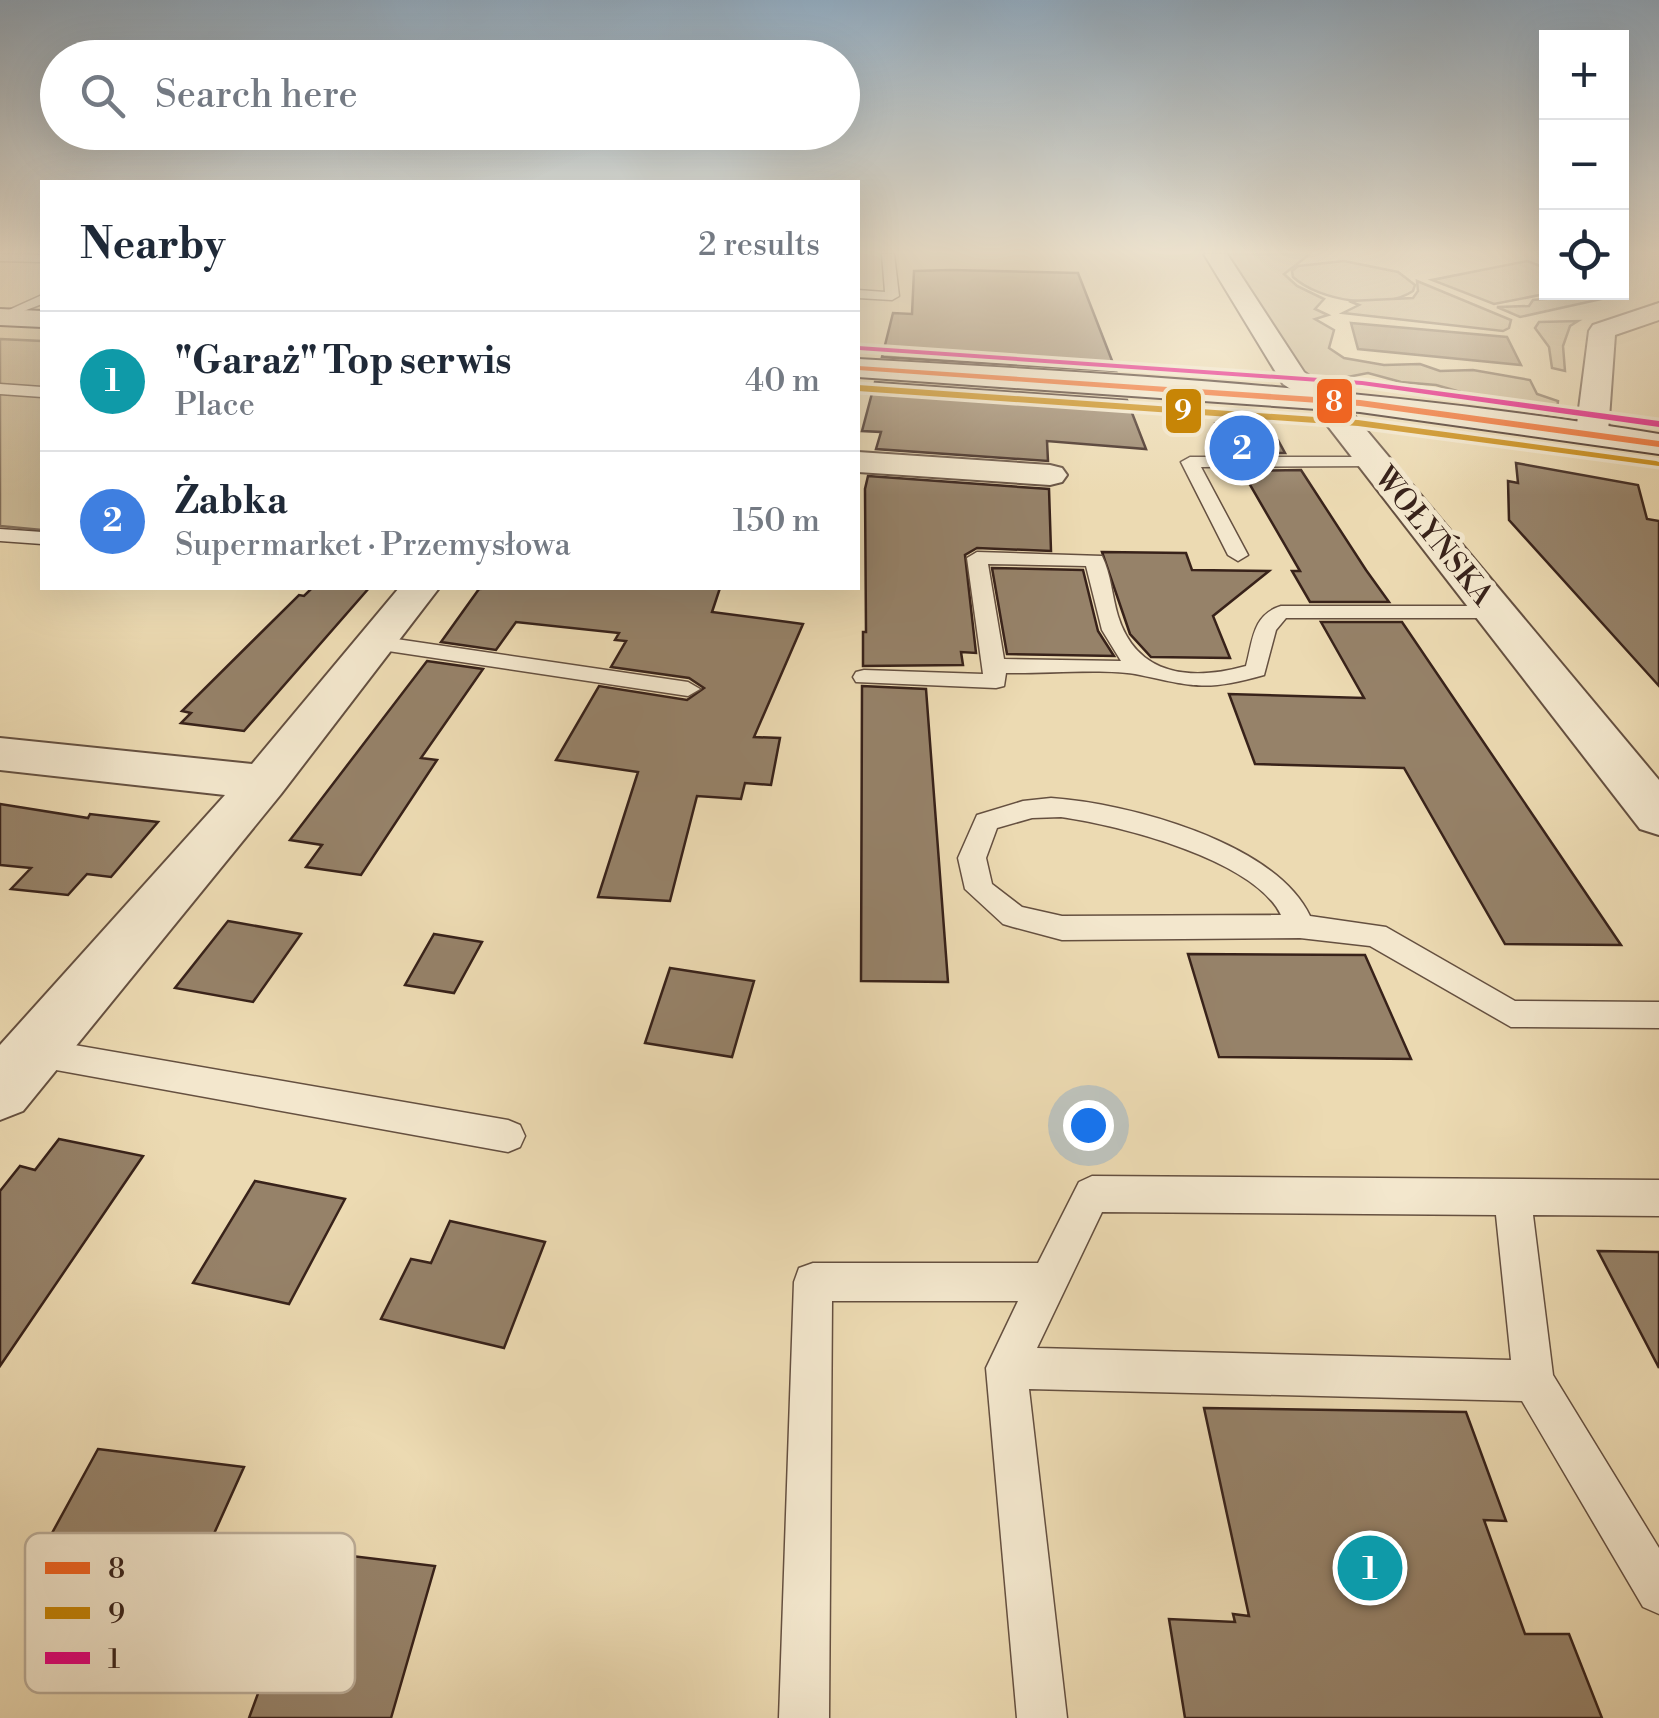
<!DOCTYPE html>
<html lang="en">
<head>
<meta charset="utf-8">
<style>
	body { margin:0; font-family:"Libre Bodoni",serif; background:#f6f6f7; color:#1f2937 }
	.controls { position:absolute; right:30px; top:30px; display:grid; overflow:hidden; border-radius:0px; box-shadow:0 10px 40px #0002 }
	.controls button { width:90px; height:90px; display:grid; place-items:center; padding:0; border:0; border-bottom:2px solid #e0e1e3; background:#fff; color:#1f2937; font:50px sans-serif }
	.you { position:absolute; left:1088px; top:1125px; width:35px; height:35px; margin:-25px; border:8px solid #fff; border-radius:50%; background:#1a73e8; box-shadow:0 0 0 15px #1a73e833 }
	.badge { display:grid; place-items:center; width:65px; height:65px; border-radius:50%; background:#db2777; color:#fff; font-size:32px; font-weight:700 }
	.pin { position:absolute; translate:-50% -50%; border:5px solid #fff; box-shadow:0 2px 10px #0006 }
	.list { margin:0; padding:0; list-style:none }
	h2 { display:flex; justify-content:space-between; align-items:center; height:130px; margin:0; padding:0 40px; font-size:42px }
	h2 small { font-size:32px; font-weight:400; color:#747a83 }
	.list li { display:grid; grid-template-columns:65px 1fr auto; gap:30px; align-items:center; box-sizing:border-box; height:140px; padding:0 40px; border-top:2px solid #e0e1e3 }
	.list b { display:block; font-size:38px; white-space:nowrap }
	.list p { margin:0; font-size:32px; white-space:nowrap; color:#747a83 }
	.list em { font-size:32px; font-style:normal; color:#747a83 }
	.icon { flex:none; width:55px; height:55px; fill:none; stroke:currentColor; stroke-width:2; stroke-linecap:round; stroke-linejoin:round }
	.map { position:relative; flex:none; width:1659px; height:1718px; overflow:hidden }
	.search { position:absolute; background:#fff; box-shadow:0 10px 40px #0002; left:40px; top:40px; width:820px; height:110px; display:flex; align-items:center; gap:25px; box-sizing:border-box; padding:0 35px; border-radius:55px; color:#747a83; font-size:38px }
	.panel { position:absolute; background:#fff; box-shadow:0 10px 40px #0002; left:40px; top:180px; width:820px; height:410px; border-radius:0px }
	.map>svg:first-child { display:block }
	.green { fill:#cdbb98; stroke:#826e59; stroke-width:2.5 }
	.water { fill:#af9b7e; stroke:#7f6b56; stroke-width:2.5 }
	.building { fill:#968269; stroke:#38221a; stroke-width:2.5 }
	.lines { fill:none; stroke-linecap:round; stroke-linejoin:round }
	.service-casing { stroke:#655040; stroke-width:3 }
	.minor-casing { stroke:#655040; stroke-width:4 }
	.tertiary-casing { stroke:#655040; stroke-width:4 }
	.secondary-casing { stroke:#38221a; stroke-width:4 }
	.service { fill:#f3e7cd; fill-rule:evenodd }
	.minor { fill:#f3e7cd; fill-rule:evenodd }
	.tertiary { fill:#f3e7cd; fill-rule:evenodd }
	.secondary { fill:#f3e7cd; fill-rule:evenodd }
	.bus-1-casing { stroke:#f3e7cd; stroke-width:7 }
	.bus-2-casing { stroke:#f3e7cd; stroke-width:7 }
	.bus-3-casing { stroke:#f3e7cd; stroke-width:7 }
	.bus-1 { fill:#f26522; fill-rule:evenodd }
	.bus-2 { fill:#c78506; fill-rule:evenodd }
	.bus-3 { fill:#e5007d; fill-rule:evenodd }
	.labels { text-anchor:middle; stroke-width:10; stroke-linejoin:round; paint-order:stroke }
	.far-street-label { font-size:30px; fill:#38221a; stroke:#f3e7cd }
	.key { fill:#f3e7cd; stroke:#bbac97; stroke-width:2.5 }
	.key-label { font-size:28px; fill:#38221a }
	.line-badge { stroke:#f3e7cd; stroke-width:4 }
	.badge-label { font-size:28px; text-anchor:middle; font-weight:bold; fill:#fff }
</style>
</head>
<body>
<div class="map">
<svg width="1659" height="1718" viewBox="0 0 1659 1718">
	<rect width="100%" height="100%" fill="#ecdab2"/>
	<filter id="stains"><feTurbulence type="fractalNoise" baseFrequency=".002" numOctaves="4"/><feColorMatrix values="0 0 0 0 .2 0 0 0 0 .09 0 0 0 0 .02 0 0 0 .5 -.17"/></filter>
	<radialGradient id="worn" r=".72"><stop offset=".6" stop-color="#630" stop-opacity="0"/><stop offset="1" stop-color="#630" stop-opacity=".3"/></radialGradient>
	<g class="green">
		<path d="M1227,254H1310L1284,274L1297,286L1324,299L1315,309L1328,315L1315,319L1334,330L1329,348L1344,358L1384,365L1420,364L1440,371L1473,370L1530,380L1537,394L1558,401L1557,410L1485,399L1436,385L1401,382L1368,373L1332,380L1300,373Z"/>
		<path d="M1344,261L1398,272L1415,285L1413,291C1384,311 1319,301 1293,277L1292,271L1298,266Z"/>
		<path d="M1527,261L1546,268V292L1550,293L1494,304L1432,280Z"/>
		<path d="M1417,281L1511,320L1509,328L1503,331L1343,313L1359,305L1349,301L1413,298L1418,291Z"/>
		<path d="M1561,293H1598L1606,298L1520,317L1497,307L1529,306L1533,300L1555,298Z"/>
		<path d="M1578,321L1570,326L1563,346L1565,371L1552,368L1549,347L1535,328L1539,322Z"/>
		<path d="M0,339L42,341V530L0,526Z"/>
	</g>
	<path class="water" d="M1351,323L1507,337L1521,365L1358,349Z"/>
	<g class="building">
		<path d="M951,270L1078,273L1116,371L882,357L893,313L912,314L914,271Z"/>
		<path d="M875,382L1127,400L1146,449L1047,441L1048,461L876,449L881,432L862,431Z"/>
		<path d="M1216,424L1269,434L1278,440L1285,453H1233Z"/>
		<path d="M1516,463L1638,485L1647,519L1659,521V686L1509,520L1508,481L1518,483Z"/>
		<path d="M1301,470L1366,570L1389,602H1310L1292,571H1300L1242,471Z"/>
		<path d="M868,476L1049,489L1051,551L977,548L965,555L976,653L961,652L963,665L863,666V632H866L865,489Z"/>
		<path d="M1102,552L1186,553L1192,570L1269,571L1213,616L1230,658L1151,657L1130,634Z"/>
		<path d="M992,568L1083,570L1098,631L1114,656L1007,654Z"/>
		<path d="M312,588H369L244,731L181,723L191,713L182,711L299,595L304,596Z"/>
		<path d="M493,588H720L712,612L803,624L754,737L780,738L771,785L745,783L741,799L697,796L670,901L598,897L638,772L556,760L599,686L687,700L704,688L689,678L611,667L626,641L615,640L619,633L516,622L496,650L441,642L479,589Z"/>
		<path d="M1321,622H1402L1621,945L1505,944L1404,768L1255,764L1229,694L1364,698Z"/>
		<path d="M427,661L483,669L421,758L437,760L361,875L306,867L322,845L290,840Z"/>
		<path d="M862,686L926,689L948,982L861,981Z"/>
		<path d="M0,804L88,818L90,814L158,822L111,877L87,874L68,895L11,889L31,868L0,865Z"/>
		<path d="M228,921L301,934L253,1002L175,988Z"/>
		<path d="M434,934L482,942L454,993L405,985Z"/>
		<path d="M1188,954L1365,955L1411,1059L1219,1057Z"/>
		<path d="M670,968L754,981L732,1057L645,1043Z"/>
		<path d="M59,1139L143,1156L0,1366V1191L20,1166L35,1170Z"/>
		<path d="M255,1181L345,1199L289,1304L193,1283Z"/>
		<path d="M450,1221L545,1242L504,1348L381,1319L411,1259L431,1263Z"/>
		<path d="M1598,1251L1659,1252V1368Z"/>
		<path d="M1204,1408L1466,1412L1506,1521L1484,1520L1525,1634H1569L1602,1718H1185L1169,1619L1235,1622L1233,1614L1249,1616Z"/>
		<path d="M98,1449L244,1467L199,1567L147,1559L131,1595L28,1577Z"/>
		<path d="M310,1551L435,1566L391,1718H249Z"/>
	</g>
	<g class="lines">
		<defs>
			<g id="service">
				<path d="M0,254L42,255V262L0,261Z"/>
				<path d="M882,254H894L899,296L892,300L858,298V290L885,292Z"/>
				<path d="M42,295V304L0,320V314Z"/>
				<path d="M0,384L42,387V397L0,394Z"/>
				<path d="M1375,457L1384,462L1381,466L1201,467L1248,555L1238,561L1228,555L1181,462L1190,457Z"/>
				<path d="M0,529L42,532V544L0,541Z"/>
				<path d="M977,552L1102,556C1111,574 1112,596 1118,616C1137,677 1192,681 1246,666C1253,641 1252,615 1281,606H1495L1506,612L1495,618H1286L1276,630L1264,675C1208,691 1195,687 1140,675C1108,668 1042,674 1006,673L1004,686L996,688L856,682L853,677L856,672L864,670L983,674L967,558ZM988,564L1086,566L1102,630L1121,661L1004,659Z"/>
				<path d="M376,636L688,682L700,689L688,696L368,648L365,643Z"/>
				<path d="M1051,798C1127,803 1275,842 1310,916L1386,927L1515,1001L1659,1002V1028L1511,1027L1370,946L1300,938L1062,940L1013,927L1003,924L965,889L958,858L977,815L1023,801ZM1061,817C1118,825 1254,859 1281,915L1062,916L1022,907L992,884L986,858L997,828L1032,818Z"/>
				<path d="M34,1038L508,1120L520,1125L525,1136L520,1147L508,1152L34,1066L23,1062L18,1052L23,1042Z"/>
				<path d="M1092,1176L1659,1180V1216L1533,1215L1553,1375L1659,1548V1614L1643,1607L1522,1401L1029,1389L1067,1718H1017L986,1368L1018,1301H832L829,1718H779L794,1282L799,1268L813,1263H1038L1079,1182ZM1102,1212L1496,1215L1511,1360L1037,1348Z"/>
			</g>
			<g id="minor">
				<path d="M1204,254H1227L1304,372L1336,396L1332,402H1310L1283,384Z"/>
				<path d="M1659,303V320L1615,335L1608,432L1603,439H1581L1576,432L1589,331L1593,325Z"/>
				<path d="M858,452L1050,465L1062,468L1067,475L1062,482L1050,485L858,472Z"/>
				<path d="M399,588H439L281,794L23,1111L0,1120V1045L225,795L0,770V738L252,764Z"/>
			</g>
			<path id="tertiary" d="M1321,387L1332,389L1659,780V835L1640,829L1310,403L1305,396L1310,389Z"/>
			<g id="secondary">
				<path d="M0,309L42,311V327L0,325Z"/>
				<path d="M858,359C1126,374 1393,390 1659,434V454L1360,412L858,377Z"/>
			</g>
		</defs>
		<use href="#service" class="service-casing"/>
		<use href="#minor" class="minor-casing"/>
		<use href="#tertiary" class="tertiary-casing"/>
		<use href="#secondary" class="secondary-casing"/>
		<use href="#service" class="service"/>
		<use href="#minor" class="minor"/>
		<use href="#tertiary" class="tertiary"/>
		<use href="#secondary" class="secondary"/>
		<defs>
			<path id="bus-1" d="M858,366L1360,400L1659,441V447L1360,406L858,370Z"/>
			<path id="bus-2" d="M858,385L1358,420L1656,461L1659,462V466L1358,426L858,391Z"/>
			<path id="bus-3" d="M858,346L1362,381L1659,421V427L1362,385L859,350Z"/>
		</defs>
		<use href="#bus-1" class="bus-1-casing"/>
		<use href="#bus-2" class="bus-2-casing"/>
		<use href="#bus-3" class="bus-3-casing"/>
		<use href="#bus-1" class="bus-1"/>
		<use href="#bus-2" class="bus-2"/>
		<use href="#bus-3" class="bus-3"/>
	</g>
	<linearGradient id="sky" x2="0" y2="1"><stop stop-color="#91aabe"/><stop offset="0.51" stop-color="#f6eedc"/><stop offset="1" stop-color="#f6eedc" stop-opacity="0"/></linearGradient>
	<rect width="1659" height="495" fill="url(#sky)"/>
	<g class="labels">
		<g class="far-street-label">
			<text transform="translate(1434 536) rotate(51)" y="10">WOŁYŃSKA</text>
		</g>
	</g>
	<rect x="25" y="1533" width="330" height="160" rx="15" class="key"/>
	<rect x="45" y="1562" width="45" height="12" fill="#f26522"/>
	<rect x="45" y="1607" width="45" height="12" fill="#c78506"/>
	<rect x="45" y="1652" width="45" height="12" fill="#e5007d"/>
	<g class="key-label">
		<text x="108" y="1578">8</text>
		<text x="108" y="1623">9</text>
		<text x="108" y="1668">1</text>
	</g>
	<g class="line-badge">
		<rect x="1315" y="377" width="39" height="48" rx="10" fill="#f26522"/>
		<rect x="1164" y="387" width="39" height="48" rx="10" fill="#c78506"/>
	</g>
	<g class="badge-label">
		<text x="1334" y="411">8</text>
		<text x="1183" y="420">9</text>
	</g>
	<rect width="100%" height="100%" filter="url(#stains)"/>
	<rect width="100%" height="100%" fill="url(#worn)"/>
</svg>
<div class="controls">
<button>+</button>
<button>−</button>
<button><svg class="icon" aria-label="locate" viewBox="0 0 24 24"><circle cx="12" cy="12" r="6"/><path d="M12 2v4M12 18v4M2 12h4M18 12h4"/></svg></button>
</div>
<div class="you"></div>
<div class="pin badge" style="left:1370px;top:1568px;background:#0f9aa8">1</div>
<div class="pin badge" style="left:1242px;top:448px;background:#3f7fe0">2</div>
<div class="search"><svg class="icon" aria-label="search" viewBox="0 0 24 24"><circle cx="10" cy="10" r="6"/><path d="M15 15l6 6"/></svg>Search here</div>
<section class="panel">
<h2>Nearby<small>2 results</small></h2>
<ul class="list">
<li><span class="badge" style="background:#0f9aa8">1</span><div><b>&quot;Garaż&quot; Top serwis</b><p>Place</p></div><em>40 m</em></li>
<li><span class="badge" style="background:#3f7fe0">2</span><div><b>Żabka</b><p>Supermarket · Przemysłowa</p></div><em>150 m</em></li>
</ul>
</section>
</div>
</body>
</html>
